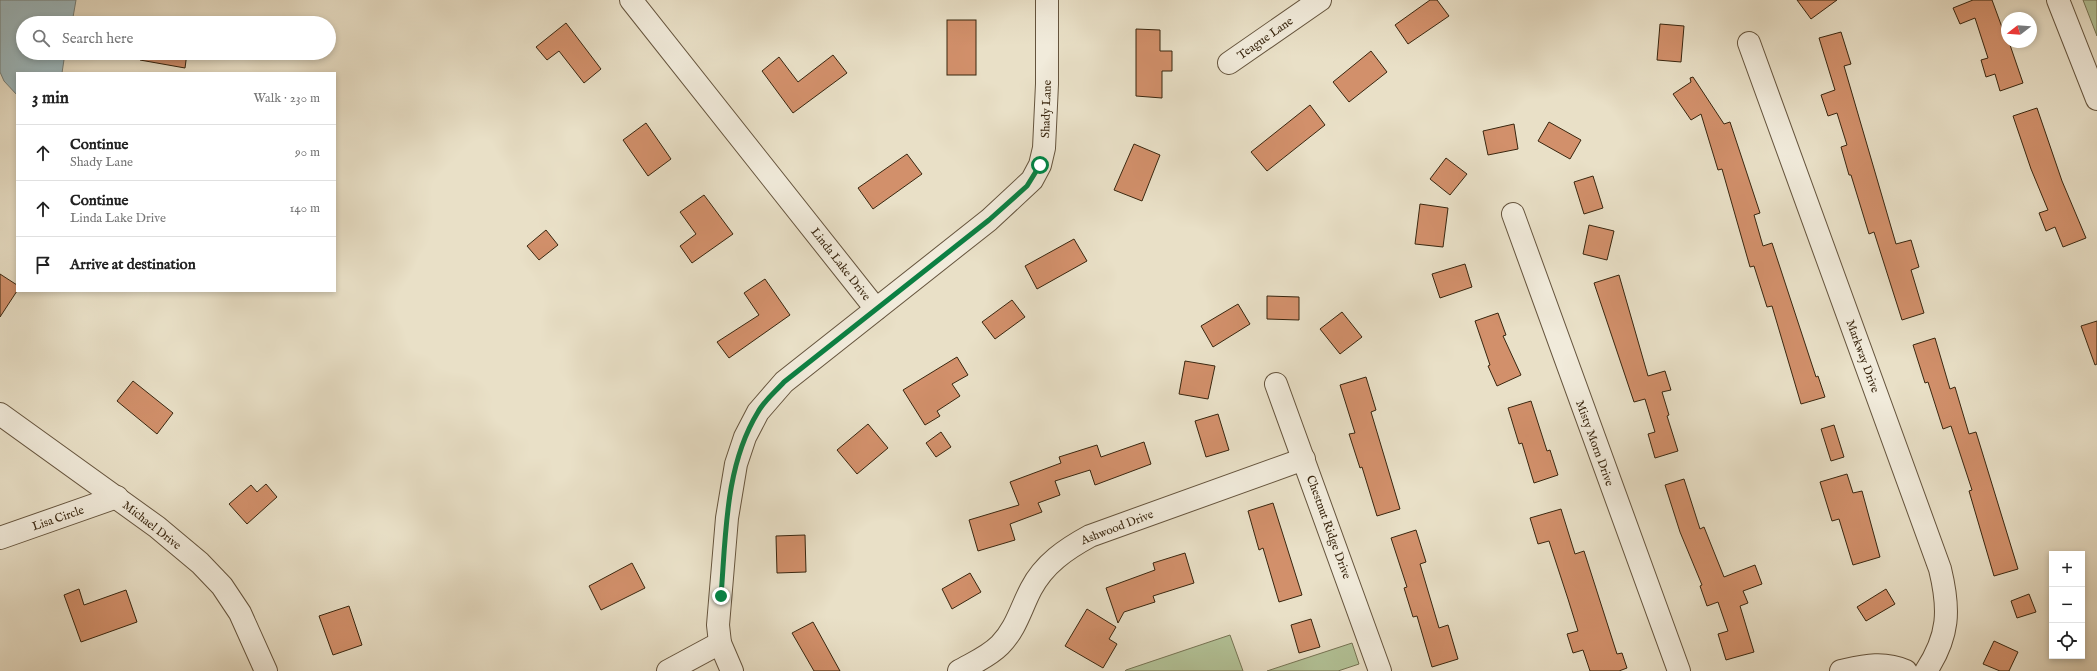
<!DOCTYPE html>
<html lang="en">
<head>
<meta charset="utf-8">
<style>
	body { margin:0; font-family:"IM FELL English",serif; background:#f6f6f6; color:#222 }
	.controls { position:absolute; right:12px; bottom:12px; display:grid; overflow:hidden; border-radius:0px; box-shadow:0 2px 6px #0003 }
	.controls button { width:36px; height:36px; display:grid; place-items:center; padding:0; border:0; border-bottom:1px solid #e0e0e0; background:#fff; color:#222; font:20px sans-serif }
	.compass { position:absolute; left:2001px; top:12px; width:36px; height:36px; border-radius:50%; background:#fff; box-shadow:0 2px 6px #0003; rotate:253deg }
	.stop { position:absolute; width:12px; height:12px; margin:-9px; border:3px solid #0b8043; border-radius:50%; background:#fff }
	.stop.end { background:#0b8043; border-color:#fff; box-shadow:0 1px 4px #0008 }
	.list { margin:0; padding:0; list-style:none }
	h2 { display:flex; justify-content:space-between; align-items:center; height:52px; margin:0; padding:0 16px; font-size:17px }
	h2 small { font-size:13px; font-weight:400; color:#767676 }
	.list li { display:grid; grid-template-columns:26px 1fr auto; gap:12px; align-items:center; box-sizing:border-box; height:56px; padding:0 16px; border-top:1px solid #e0e0e0 }
	.list b { display:block; font-size:15px; white-space:nowrap }
	.list p { margin:0; font-size:13px; white-space:nowrap; color:#767676 }
	.list em { font-size:13px; font-style:normal; color:#767676 }
	.icon { flex:none; width:22px; height:22px; fill:none; stroke:currentColor; stroke-width:2; stroke-linecap:round; stroke-linejoin:round }
	.map { position:relative; flex:none; width:2097px; height:671px; overflow:hidden }
	.search { position:absolute; background:#fff; box-shadow:0 2px 6px #0003; left:16px; top:16px; width:320px; height:44px; display:flex; align-items:center; gap:10px; box-sizing:border-box; padding:0 14px; border-radius:22px; color:#767676; font-size:15px }
	.panel { position:absolute; background:#fff; box-shadow:0 2px 6px #0003; left:16px; top:72px; width:320px; height:220px; border-radius:0px }
	.map>svg:first-child { display:block }
	.green { fill:#b3c398; stroke:#767454 }
	.water { fill:#9dbac0; stroke:#757f79 }
	.building { fill:#d2906b; stroke:#39260f }
	.lines { fill:none; stroke-linecap:round; stroke-linejoin:round }
	.minor-casing { stroke:#65543d; stroke-width:24 }
	.minor { stroke:#f1ebdb; stroke-width:22 }
	.route { stroke:#0b8043; stroke-width:5 }
	.labels { text-anchor:middle; stroke-width:3.5; stroke-linejoin:round; paint-order:stroke }
	.street-label { font-size:12px; fill:#39260f; stroke:#f1ebdb }
</style>
</head>
<body>
<div class="map">
<svg width="2097" height="671" viewBox="0 0 2097 671">
	<rect width="100%" height="100%" fill="#e9e0c7"/>
	<filter id="stains"><feTurbulence type="fractalNoise" baseFrequency=".005" numOctaves="4"/><feColorMatrix values="0 0 0 0 .2 0 0 0 0 .09 0 0 0 0 .02 0 0 0 .5 -.17"/></filter>
	<radialGradient id="worn" r=".72"><stop offset=".6" stop-color="#630" stop-opacity="0"/><stop offset="1" stop-color="#630" stop-opacity=".3"/></radialGradient>
	<g class="green">
		<path d="M2083,0H2097V36Z"/>
		<path d="M1230,635L1243,671H1125L1126,670Z"/>
		<path d="M1352,643L1359,664L1338,671H1267Z"/>
	</g>
	<path class="water" d="M0,0H76L72,23H23V53H65L62,73H17V95L4,81L0,72Z"/>
	<g class="building">
		<path d="M1430,0H1437L1449,16L1408,44L1395,25Z"/>
		<path d="M1797,0H1837L1811,19Z"/>
		<path d="M1973,0H1992L2003,30L2005,29L2007,42H2009L2023,83L2000,91L1995,74L1986,77L1981,60L1988,58L1975,18L1960,24L1953,8Z"/>
		<rect x="947" y="20" width="29" height="55"/>
		<path d="M566,23L601,69L584,83L559,51L547,60L536,47Z"/>
		<path d="M1660,24L1684,26L1681,62L1657,60Z"/>
		<path d="M1136,29L1160,30V51H1172V71H1162V98L1136,96Z"/>
		<path d="M1841,32L1851,64L1844,66L1896,244L1911,240L1919,267L1911,270L1924,313L1902,320L1874,232L1869,234L1851,175H1849L1841,147L1847,145L1837,113L1828,116L1821,95L1835,90L1819,38Z"/>
		<path d="M1371,51L1387,72L1349,102L1333,82Z"/>
		<path d="M141,53H187L185,68L140,60Z"/>
		<path d="M833,55L847,73L793,113L762,71L779,57L798,82Z"/>
		<path d="M1693,77L1724,124L1730,122L1760,213L1754,215L1763,246L1772,243L1816,377L1818,376L1825,397L1801,404L1772,306L1767,307L1754,266L1750,267L1722,169L1718,170L1701,114L1691,120L1673,94L1691,82L1690,78Z"/>
		<path d="M1310,105L1325,125L1267,171L1251,152Z"/>
		<path d="M2037,108L2062,181L2086,238L2063,247L2055,227L2046,231L2039,213L2048,210L2031,169L2013,116Z"/>
		<path d="M1549,122L1581,140L1570,159L1538,141Z"/>
		<path d="M646,123L671,159L648,176L623,140Z"/>
		<path d="M1514,124L1518,149L1488,155L1483,131Z"/>
		<path d="M1134,144L1160,155L1142,201L1114,190Z"/>
		<path d="M907,154L922,174L873,209L858,188Z"/>
		<path d="M1446,158L1467,174L1450,195L1430,179Z"/>
		<path d="M1593,176L1603,208L1584,214L1574,182Z"/>
		<path d="M704,195L733,234L692,263L680,246L696,234L680,212Z"/>
		<path d="M1420,204L1448,208L1443,247L1415,244Z"/>
		<path d="M1589,225L1614,231L1607,260L1583,254Z"/>
		<path d="M546,230L558,245L539,260L527,246Z"/>
		<path d="M1074,239L1087,261L1037,289L1025,266Z"/>
		<path d="M1465,264L1472,287L1440,298L1432,274Z"/>
		<path d="M0,274L17,285V291L0,317Z"/>
		<path d="M1619,275L1648,376L1665,371L1671,390L1662,392L1669,415L1667,416L1678,451L1655,458L1648,434L1655,432L1645,399L1634,402L1594,283Z"/>
		<path d="M765,279L790,315L729,358L717,342L759,315L744,293Z"/>
		<path d="M1267,296L1299,297V320L1267,319Z"/>
		<path d="M1012,300L1025,317L995,339L982,322Z"/>
		<path d="M1238,304L1250,324L1213,347L1201,326Z"/>
		<path d="M1342,312L1362,337L1340,354L1320,329Z"/>
		<path d="M1498,313L1506,335L1503,336L1521,375L1497,386L1488,366L1490,365L1475,321Z"/>
		<path d="M2097,321V364L2095,365L2081,326Z"/>
		<path d="M1935,338L1950,389L1955,387L1969,434L1976,432L2018,569L1994,576L1969,491L1972,490L1951,426L1943,429L1928,382L1925,383L1913,345Z"/>
		<path d="M957,357L968,375L952,384L960,396L937,411L940,416L925,425L903,390Z"/>
		<path d="M1185,361L1215,366L1208,399L1179,394Z"/>
		<path d="M1366,377L1376,410L1371,412L1400,509L1377,516L1362,467L1360,468L1349,434L1355,433L1340,385Z"/>
		<path d="M133,381L173,413L157,434L117,401Z"/>
		<path d="M1531,401L1547,451L1550,450L1558,475L1534,483L1522,443L1519,444L1508,408Z"/>
		<path d="M1218,414L1229,450L1206,457L1195,421Z"/>
		<path d="M868,424L888,448L857,474L837,450Z"/>
		<path d="M1834,425L1844,457L1831,461L1821,429Z"/>
		<path d="M941,432L951,447L936,457L926,443Z"/>
		<path d="M1144,442L1151,464L1095,485L1090,470L1055,481L1060,495L1038,503L1042,512L1010,524L1015,540L978,551L969,520L1019,505L1010,482L1061,463L1059,457L1097,445L1101,457Z"/>
		<path d="M1847,474L1853,493L1862,491L1880,557L1853,565L1839,519L1832,521L1820,482Z"/>
		<path d="M1684,479L1700,529L1704,527L1724,577L1755,565L1762,584L1743,591L1748,603L1740,606L1754,652L1726,660L1718,634L1728,631L1718,602L1707,606L1700,586L1702,585L1680,532L1665,485Z"/>
		<path d="M266,484L277,497L247,524L229,504L251,485L257,492Z"/>
		<path d="M1273,503L1302,595L1279,602L1263,548L1259,550L1248,511Z"/>
		<path d="M1561,509L1575,554L1584,551L1617,654L1622,653L1627,668L1619,671H1590L1583,650L1573,653L1567,634L1578,631L1568,599L1549,541L1538,544L1530,518Z"/>
		<path d="M1416,530L1426,562L1420,564L1439,628L1448,625L1458,659L1432,667L1417,616L1413,617L1404,588L1407,587L1391,538Z"/>
		<path d="M805,535L806,572L777,573L776,536Z"/>
		<path d="M1185,553L1194,583L1153,596L1155,602L1124,612L1118,623L1106,588L1155,570L1153,563Z"/>
		<path d="M632,563L645,588L601,610L589,586Z"/>
		<path d="M970,573L981,592L952,609L942,589Z"/>
		<path d="M79,589L84,605L126,590L137,622L81,642L64,595Z"/>
		<path d="M1886,589L1895,604L1866,621L1857,607Z"/>
		<path d="M2029,594L2036,612L2017,618L2011,601Z"/>
		<path d="M349,606L362,645L333,655L319,616Z"/>
		<path d="M1087,609L1116,627L1109,639L1117,644L1103,668L1065,646Z"/>
		<path d="M1311,619L1320,647L1299,653L1291,625Z"/>
		<path d="M813,622L840,671H814L792,633Z"/>
		<path d="M1994,641L2018,652L2009,671H2000L1983,664Z"/>
	</g>
	<g class="lines">
		<defs>
			<g id="minor">
				<path d="M631,0L876,309"/>
				<path d="M2058,0L2097,99"/>
				<path d="M1749,43L1940,569C1950,610 1949,636 1926,671"/>
				<path d="M1229,63L1320,0"/>
				<path d="M1513,214L1679,671"/>
				<path d="M1276,384L1380,671"/>
				<path d="M0,414L157,527L200,563L222,586L240,613L266,671"/>
				<path d="M0,538L117,497"/>
				<path d="M668,671L720,643"/>
				<path d="M732,671L720,643L718,625L727,518L736,464L745,437L758,412L784,382L989,220L1032,180L1040,165L1044,148L1047,84V0"/>
				<path d="M959,671C973,663 988,657 1000,645C1016,629 1021,608 1031,589C1044,564 1066,549 1090,536L1304,459"/>
				<path d="M1841,671C1864,666 1883,661 1906,671"/>
			</g>
		</defs>
		<use href="#minor" class="minor-casing"/>
		<use href="#minor" class="minor"/>
	</g>
	<g class="lines">
		<path class="route" d="M721,596C726,534 725,466 758,412C764,401 775,392 784,382L989,220L1027,186L1040,165"/>
	</g>
	<g class="labels">
		<g class="street-label">
			<text transform="translate(1265 38) rotate(-35)" y="4">Teague Lane</text>
			<text transform="translate(1046 109) rotate(-88)" y="4">Shady Lane</text>
			<text transform="translate(841 264) rotate(52)" y="4">Linda Lake Drive</text>
			<text transform="translate(1863 356) rotate(70)" y="4">Markway Drive</text>
			<text transform="translate(1595 443) rotate(70)" y="4">Misty Morn Drive</text>
			<text transform="translate(58 518) rotate(-19)" y="4">Lisa Circle</text>
			<text transform="translate(152 525) rotate(38)" y="4">Michael Drive</text>
			<text transform="translate(1117 527) rotate(-21)" y="4">Ashwood Drive</text>
			<text transform="translate(1329 527) rotate(70)" y="4">Chestnut Ridge Drive</text>
		</g>
	</g>
	<rect width="100%" height="100%" filter="url(#stains)"/>
	<rect width="100%" height="100%" fill="url(#worn)"/>
</svg>
<div class="controls">
<button>+</button>
<button>−</button>
<button><svg class="icon" aria-label="locate" viewBox="0 0 24 24"><circle cx="12" cy="12" r="6"/><path d="M12 2v4M12 18v4M2 12h4M18 12h4"/></svg></button>
</div>
<svg class="compass" viewBox="-18 -18 36 36"><path d="M0-13l5 13h-10z" fill="#e53935"/><path d="M0 13l5-13h-10z" fill="#767676"/></svg>
<div class="stop" style="left:1040px;top:165px"></div>
<div class="stop end" style="left:721px;top:596px"></div>
<div class="search"><svg class="icon" aria-label="search" viewBox="0 0 24 24"><circle cx="10" cy="10" r="6"/><path d="M15 15l6 6"/></svg>Search here</div>
<section class="panel">
<h2>3 min<small>Walk · 230 m</small></h2>
<ul class="list">
<li><svg class="icon" aria-label="ahead" viewBox="0 0 24 24"><path d="M12 20V5M6 11l6-6 6 6"/></svg><div><b>Continue</b><p>Shady Lane</p></div><em>90 m</em></li>
<li><svg class="icon" aria-label="ahead" viewBox="0 0 24 24"><path d="M12 20V5M6 11l6-6 6 6"/></svg><div><b>Continue</b><p>Linda Lake Drive</p></div><em>140 m</em></li>
<li><svg class="icon" aria-label="arrive" viewBox="0 0 24 24"><path d="M6 21V4h12l-3 4 3 4H6"/></svg><div><b>Arrive at destination</b></div></li>
</ul>
</section>
</div>
</body>
</html>
